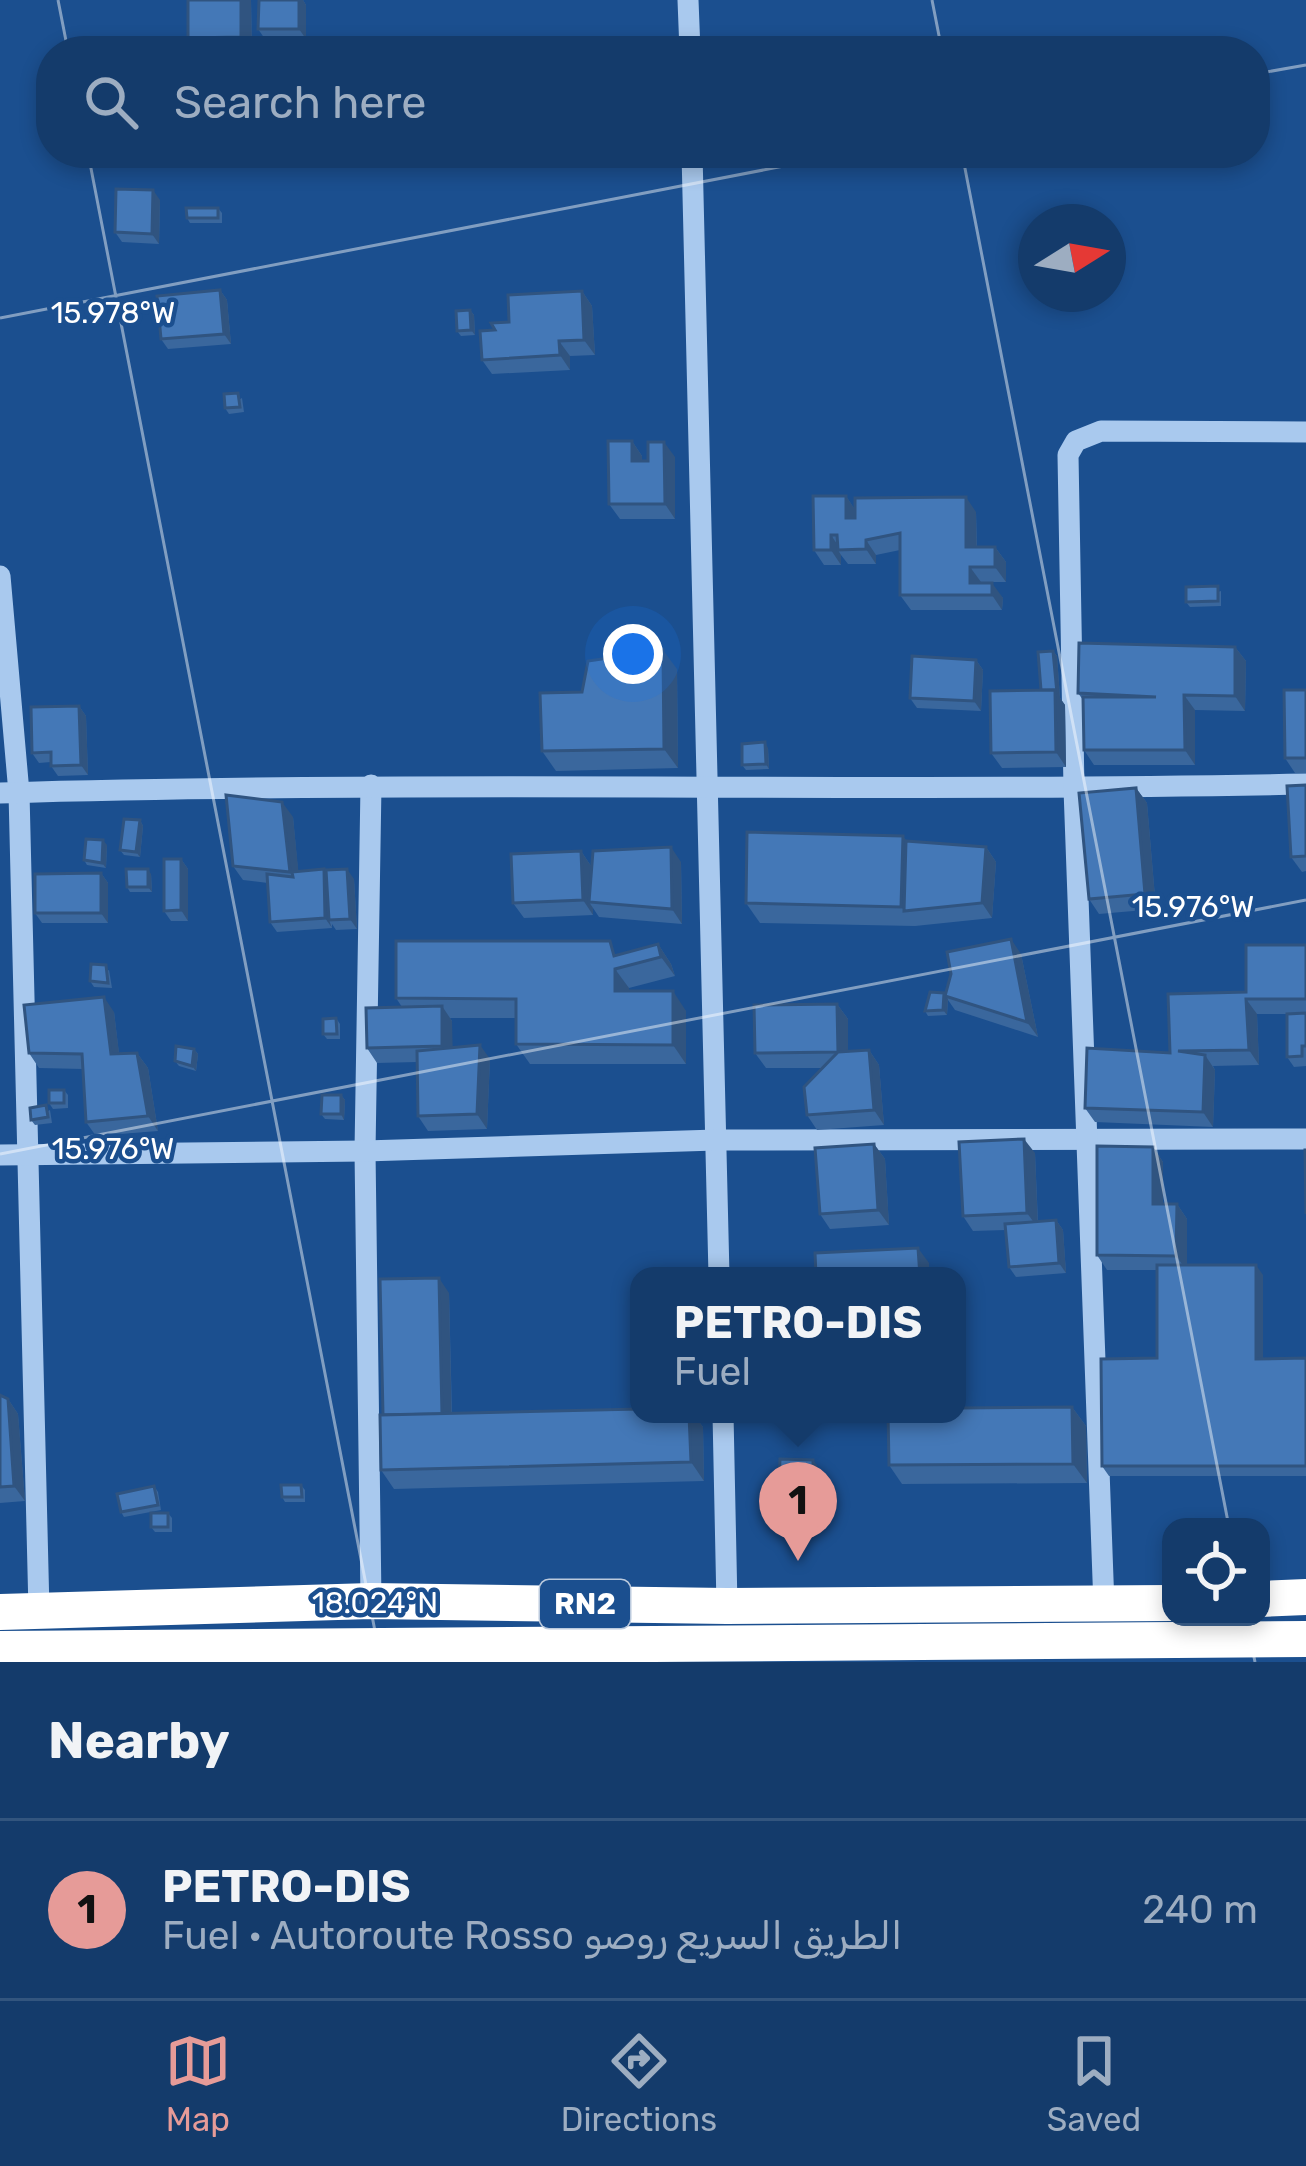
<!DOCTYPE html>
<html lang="en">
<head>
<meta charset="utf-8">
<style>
	body { margin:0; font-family:Rubik,Cairo,sans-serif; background:#1d4271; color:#f1f3f6 }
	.controls { position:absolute; right:36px; bottom:36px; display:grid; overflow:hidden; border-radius:24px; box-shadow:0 6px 18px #0003 }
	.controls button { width:108px; height:108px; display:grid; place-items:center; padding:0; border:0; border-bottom:3px solid #33557e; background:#143b6b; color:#f1f3f6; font:60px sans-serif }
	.compass { position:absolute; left:1018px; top:204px; width:108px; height:108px; border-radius:50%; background:#143b6b; box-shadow:0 6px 18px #0003; rotate:79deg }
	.you { position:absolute; left:633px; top:654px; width:42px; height:42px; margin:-30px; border:9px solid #fff; border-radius:50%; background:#1a73e8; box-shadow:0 0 0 18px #1a73e833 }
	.badge { display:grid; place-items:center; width:78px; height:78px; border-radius:50%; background:#e69b98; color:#111; font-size:39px; font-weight:700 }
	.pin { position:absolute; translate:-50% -99px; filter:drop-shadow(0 3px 6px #0008) }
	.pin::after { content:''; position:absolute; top:63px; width:42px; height:36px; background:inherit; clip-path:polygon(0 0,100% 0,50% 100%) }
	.popup { position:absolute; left:630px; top:1267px; width:336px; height:156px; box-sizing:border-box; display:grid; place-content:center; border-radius:24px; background:#143b6b; filter:drop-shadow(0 3px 9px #0005); font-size:39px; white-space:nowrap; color:#9dadc1 }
	.popup b { font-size:45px; color:#f1f3f6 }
	.popup::after { content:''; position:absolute; left:50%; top:100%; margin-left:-24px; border:24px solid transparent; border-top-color:#143b6b }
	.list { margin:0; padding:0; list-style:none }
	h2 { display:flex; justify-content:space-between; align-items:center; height:156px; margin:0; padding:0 48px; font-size:51px }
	h2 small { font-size:39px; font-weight:400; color:#9dadc1 }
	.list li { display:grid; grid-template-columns:78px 1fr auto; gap:36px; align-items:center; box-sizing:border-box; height:180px; padding:0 48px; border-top:3px solid #33557e }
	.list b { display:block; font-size:45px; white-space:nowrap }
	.list p { margin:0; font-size:39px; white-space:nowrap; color:#9dadc1 }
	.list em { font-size:39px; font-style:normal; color:#9dadc1 }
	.icon { flex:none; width:66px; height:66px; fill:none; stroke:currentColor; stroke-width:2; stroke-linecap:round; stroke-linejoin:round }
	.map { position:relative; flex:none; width:1306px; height:1662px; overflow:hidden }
	.search { position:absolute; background:#143b6b; box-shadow:0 6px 18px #0003; left:36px; right:36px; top:36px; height:132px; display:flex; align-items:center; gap:30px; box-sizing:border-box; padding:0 42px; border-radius:48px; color:#9dadc1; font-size:45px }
	.sheet { height:336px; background:#143b6b }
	nav { display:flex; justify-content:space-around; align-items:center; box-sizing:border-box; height:168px; border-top:3px solid #33557e; background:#143b6b; font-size:33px; color:#9dadc1 }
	nav a { display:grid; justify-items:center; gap:6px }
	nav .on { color:#e69b98 }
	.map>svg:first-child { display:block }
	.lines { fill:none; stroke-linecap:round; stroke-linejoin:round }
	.minor { stroke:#a9c9ee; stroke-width:21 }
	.highway { stroke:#fff; stroke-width:36 }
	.wall { fill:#3a679d }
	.shaded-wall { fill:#305480 }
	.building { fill:#4478b7; stroke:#305480; stroke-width:3 }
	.ticks { fill:none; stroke:#fff; stroke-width:3; stroke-opacity:0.45 }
	.labels { text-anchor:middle; stroke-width:9; stroke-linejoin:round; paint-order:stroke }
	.shield { fill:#1b4f8f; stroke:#bbcadd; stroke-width:3 }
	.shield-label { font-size:30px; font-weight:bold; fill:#fff }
	.ticks-label { font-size:30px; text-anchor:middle; fill:#fff; stroke:#1b4f8f; stroke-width:9; stroke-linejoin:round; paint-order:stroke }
</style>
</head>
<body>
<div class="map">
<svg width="1306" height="1662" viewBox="0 0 1306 1662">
	<rect width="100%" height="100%" fill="#1b4f8f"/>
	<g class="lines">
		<g class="minor">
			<path d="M688,0L690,51"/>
			<path d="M692,153L719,1276"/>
			<path d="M0,576L19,793L39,1611"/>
			<path d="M371,785L365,1151L371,1601"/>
			<path d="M0,793C435,780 871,793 1306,784"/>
			<path d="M0,1155L365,1151L716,1140L1306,1139"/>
			<path d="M723,1414L727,1606"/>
			<path d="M1104,1606L1074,789L1068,455L1076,441L1101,431L1306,432"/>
		</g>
		<g class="highway">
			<path d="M1261,1599L1306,1597"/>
			<path d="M0,1612L371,1601L727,1606L1171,1603"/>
			<path d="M0,1649L1306,1639"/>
		</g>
	</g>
	<g class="wall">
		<path d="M251,0L252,51H197L188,38Z"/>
		<path d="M259,0H303L306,5V39H265L258,29Z"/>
		<path d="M160,200L159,244L122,242L115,232Z"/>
		<path d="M218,208L222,213V223H190L187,218Z"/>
		<path d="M220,290L227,300L231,344L168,349L161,339Z"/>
		<path d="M582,291L592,306L595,355L570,356V370L492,374L482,360L495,330Z"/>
		<path d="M470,310L474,315L475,335L461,336L457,331Z"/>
		<path d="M242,398L244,412L229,414L225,408Z"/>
		<path d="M632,441L642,456V461L675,457V519H620L609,504Z"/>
		<path d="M846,496L855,510L976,512L977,547H995L1006,562V582H981L1003,598L1002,610H911L900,595V550L876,555V564H848L841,555V565H824L814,550Z"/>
		<path d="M1221,591V606L1190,607L1186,602Z"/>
		<path d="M1235,647L1246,661L1245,711L1195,710V765H1094L1084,750L1083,700L1078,693Z"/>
		<path d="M1053,651L1057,656L1060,698L1065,705L1066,767L1002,768L991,753L1041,690Z"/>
		<path d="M976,660L983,670L981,711L917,708L910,698Z"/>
		<path d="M677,669L678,768L556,771L542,751L582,692Z"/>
		<path d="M1306,690V773H1295L1285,758Z"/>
		<path d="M79,706L86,716L88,775L58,776L51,766V762L39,763L32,753Z"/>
		<path d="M768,748L769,769L746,770L742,765Z"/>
		<path d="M1306,785V871L1302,872L1291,857Z"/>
		<path d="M1136,788L1147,803L1156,909L1099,914L1089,899Z"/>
		<path d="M293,817L298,871L326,873L354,879L357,929L336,930L332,924V928L277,932L270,922L268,883L243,880L233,866Z"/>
		<path d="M140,820L143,826L140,857L124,855L120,850Z"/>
		<path d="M906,841L986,847L996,862L992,918L915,926L760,923L746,903Z"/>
		<path d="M107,845L106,868L87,865L84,860Z"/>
		<path d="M581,851L591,866L681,862L682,924L599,917L593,908V915L524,918L513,903Z"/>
		<path d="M181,859L188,869V921H171L164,911Z"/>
		<path d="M101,873L108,883V923H42L35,913Z"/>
		<path d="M151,874L152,892H130L127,887Z"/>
		<path d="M658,944L671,964L675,976L629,988V991L686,1011V1064H530L516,1044V1018H450L452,1021V1048L490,1059L487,1129L428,1131L418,1116L417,1062L377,1063L367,1048L402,1007L396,998L619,955Z"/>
		<path d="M1306,945V1066L1294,1067L1287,1057V1014H1257L1259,1065L1213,1066L1215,1070L1213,1127L1095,1122L1085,1108L1170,1053Z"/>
		<path d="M1021,954L1038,1037L955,1010L948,1000L947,1015L928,1016L925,1011L945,995Z"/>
		<path d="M109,970L112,988L94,987L90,981Z"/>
		<path d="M837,1004L848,1019V1052L869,1050L879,1065L884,1125L817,1130L807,1115L823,1068H766L755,1053Z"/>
		<path d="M114,1012L119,1054L137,1053L148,1068L158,1131L96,1136L86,1122L83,1069L39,1068L29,1053Z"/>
		<path d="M336,1018L340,1024V1039H327L323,1034Z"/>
		<path d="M194,1049L198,1054L196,1071L179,1066L175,1061Z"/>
		<path d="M64,1090L68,1095V1108L53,1109L49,1103Z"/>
		<path d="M341,1095L345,1100L344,1120L325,1119L321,1114Z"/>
		<path d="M50,1110L52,1123L35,1125L31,1120Z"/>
		<path d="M874,1144L885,1159L889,1225L830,1229L820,1214Z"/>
		<path d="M1153,1147L1163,1162V1204H1177L1187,1219V1265L1263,1275V1359L1306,1358V1476H1109L1102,1466L1157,1358V1270H1107L1097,1255Z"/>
		<path d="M1035,1153L1038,1222L1056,1220L1063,1230L1066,1273L1016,1277L1009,1267L1006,1230L973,1231L963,1216Z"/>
		<path d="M449,1293L452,1414H693L703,1427L704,1481L394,1489L381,1470L383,1415Z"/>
		<path d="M0,1395L8,1399L18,1414L25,1501L0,1503Z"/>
		<path d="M1072,1407L1086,1426L1087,1483L902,1484L889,1465Z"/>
		<path d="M817,1465V1487H783L779,1482Z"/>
		<path d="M301,1485L305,1490V1502H285L282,1497Z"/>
		<path d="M154,1486L158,1492L161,1510L124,1517L121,1512Z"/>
		<path d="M168,1513L172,1518V1532H155L151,1527Z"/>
	</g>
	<g class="shaded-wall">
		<path d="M241,0H251L252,51L241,37Z"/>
		<path d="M299,0H303L306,5V39L299,29Z"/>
		<path d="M153,190L160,200L159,244L152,234Z"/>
		<path d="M220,290L227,300L231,344L224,334Z"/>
		<path d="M582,291L592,306L595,355L584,340Z"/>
		<path d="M470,310L474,315L475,335L471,330Z"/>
		<path d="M559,341L570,356V370L560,355Z"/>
		<path d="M632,441L642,456L643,476L632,461Z"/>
		<path d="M664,442L675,457V519L665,504Z"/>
		<path d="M846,496L856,511V533L846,518Z"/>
		<path d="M966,497L976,512L977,562L966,547Z"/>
		<path d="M831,535L841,550H838L841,555V565L831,550Z"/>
		<path d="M866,540L876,555V564L866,549Z"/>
		<path d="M995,547L1006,562V582L995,567Z"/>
		<path d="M970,567L981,582V595L970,583Z"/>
		<path d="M992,583L1003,598L1002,610L992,595Z"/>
		<path d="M1235,647L1246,661L1245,711L1235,696Z"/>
		<path d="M663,650L677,669L678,768L664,749Z"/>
		<path d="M1053,651L1057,656L1060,698L1065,705L1066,767L1056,752Z"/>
		<path d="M976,660L983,670L981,711L974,701Z"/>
		<path d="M1184,695L1195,710V765L1185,750Z"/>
		<path d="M79,706L86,716L88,775L81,765Z"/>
		<path d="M765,742L768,748L769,769L766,764Z"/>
		<path d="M1136,788L1147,803L1156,909L1145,894Z"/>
		<path d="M282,802L293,817L300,887L290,872Z"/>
		<path d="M140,820L143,826L140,857L136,852Z"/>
		<path d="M903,836L917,856L905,911L901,907Z"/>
		<path d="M103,840L107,845L106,868L102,863Z"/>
		<path d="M671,847L681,862L682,924L672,909Z"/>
		<path d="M986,847L996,862L992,918L982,903Z"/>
		<path d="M581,851L591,866L589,902L593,908V915L583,900Z"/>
		<path d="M181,859L188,869V921L181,910Z"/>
		<path d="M148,869L151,874L152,892L148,887Z"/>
		<path d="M324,869L331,879L329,920L332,928L325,918Z"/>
		<path d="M347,869L354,879L357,929L350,919Z"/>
		<path d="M101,873L108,883V923L101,913Z"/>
		<path d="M1011,939L1021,954L1038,1037L1027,1022Z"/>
		<path d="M658,944L671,964L675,976L661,957Z"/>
		<path d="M615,969L629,988V1011L615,991Z"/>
		<path d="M673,991L686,1011V1064L673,1045Z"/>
		<path d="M944,993L948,999L947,1015L943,1010Z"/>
		<path d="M104,997L114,1012L121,1069L111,1054Z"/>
		<path d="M1246,999L1257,1014L1259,1065L1249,1050Z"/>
		<path d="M837,1004L848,1019V1067L838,1052Z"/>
		<path d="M442,1006L452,1021L453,1061L442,1046Z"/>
		<path d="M480,1045L490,1059L487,1129L477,1114Z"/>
		<path d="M194,1049L198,1054L196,1071L192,1066Z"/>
		<path d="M869,1050L879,1065L884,1125L874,1110Z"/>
		<path d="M137,1053L148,1068L158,1131L148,1116Z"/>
		<path d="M1205,1055L1215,1070L1213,1127L1203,1112Z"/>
		<path d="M341,1095L345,1100L344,1120L341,1114Z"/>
		<path d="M1024,1139L1035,1153L1038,1228L1027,1213Z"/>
		<path d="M874,1144L885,1159L889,1225L878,1210Z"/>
		<path d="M1153,1147L1163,1162V1219L1153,1204Z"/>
		<path d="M1177,1204L1187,1219V1271L1176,1256Z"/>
		<path d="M1056,1220L1063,1230L1066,1273L1059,1263Z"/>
		<path d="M918,1248L929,1263V1276H920Z"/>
		<path d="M1256,1265L1263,1275V1369L1256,1359Z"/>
		<path d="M439,1278L449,1293L452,1434L442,1419Z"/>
		<path d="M8,1399L18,1414L25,1501L14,1486Z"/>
		<path d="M1072,1407L1086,1426L1087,1483L1073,1464Z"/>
		<path d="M689,1414H693L703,1427L704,1481L691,1462Z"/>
		<path d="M813,1460L817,1465V1487L813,1482Z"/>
	</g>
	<g class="building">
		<path d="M188,0H241V37L188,38Z"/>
		<path d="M259,0H299V29H258Z"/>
		<path d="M116,189L153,190L152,234L115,232Z"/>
		<path d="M186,208H218V218H187Z"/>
		<path d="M220,290L224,334L161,339L157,296Z"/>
		<path d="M582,291L584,340L559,341L560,355L482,360L480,331L495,330L491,323L509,322L508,295Z"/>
		<path d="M470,310L471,330L457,331L456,311Z"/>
		<path d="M238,393L240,407L225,408L224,394Z"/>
		<path d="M608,441H632V461H648V442H664L665,504H609Z"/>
		<path d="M813,496H846V518H855V498L966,497V547H995V567H970V583H992V595H900V533L866,540V549L838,550L837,535H831V550H814Z"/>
		<path d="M1218,586V601L1186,602V587Z"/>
		<path d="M1079,643L1235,647V696L1184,695L1185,750H1084L1083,697H1156L1078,693Z"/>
		<path d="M663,650L664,749L542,751L540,693L582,692L588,661Z"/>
		<path d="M1053,651L1057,693L1055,690H1041L1038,652Z"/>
		<path d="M912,656L976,660L974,701L910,698Z"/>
		<path d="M1055,690L1056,752L991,753L990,691Z"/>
		<path d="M1284,690H1306V758H1285Z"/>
		<path d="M79,706L81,765L51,766V752L32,753L31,707Z"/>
		<path d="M765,742L766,764L742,765V744Z"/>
		<path d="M1306,785V856L1291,857L1287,786Z"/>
		<path d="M1136,788L1145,894L1089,899L1079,793Z"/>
		<path d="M226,795L282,802L290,872L233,866Z"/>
		<path d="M124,819L140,820L136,852L120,850Z"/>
		<path d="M747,832L903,836L901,907L746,903Z"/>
		<path d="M86,839L103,840L102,863L84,860Z"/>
		<path d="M906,841L986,847L982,903L904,911Z"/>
		<path d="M671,847L672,909L589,902L593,851Z"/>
		<path d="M581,851L583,900L513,903L511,854Z"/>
		<path d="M164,859H181V910L164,911Z"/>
		<path d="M126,869H148V887H127Z"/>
		<path d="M324,869L325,918L270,922L267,874L293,877L292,872Z"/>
		<path d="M347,869L350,919L329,920L326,870Z"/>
		<path d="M101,873V913H35V874Z"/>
		<path d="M1011,939L1027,1022L945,996L951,974L947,952Z"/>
		<path d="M396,941H610L614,956L658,944L661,957L615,969V991H673V1045L516,1044V999L396,998Z"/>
		<path d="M1246,945H1306V999H1246L1249,1050L1178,1051L1205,1055L1203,1112L1085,1108L1087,1048L1170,1053L1168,994L1246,992Z"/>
		<path d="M91,964L106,965L108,983L90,981Z"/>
		<path d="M930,992L944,993L943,1010L925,1011Z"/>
		<path d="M104,997L111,1054L137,1053L148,1116L86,1122L82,1054L29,1053L24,1005Z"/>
		<path d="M837,1004L838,1052L755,1053L754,1005Z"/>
		<path d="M442,1006V1046L367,1048L366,1008Z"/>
		<path d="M1306,1013V1046H1302V1056L1287,1057V1014Z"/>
		<path d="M336,1018L337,1034H323V1019Z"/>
		<path d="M480,1045L477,1114L418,1116L417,1051Z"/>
		<path d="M176,1046L194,1049L192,1066L175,1061Z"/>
		<path d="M869,1050L874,1110L807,1115L804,1087L838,1052Z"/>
		<rect x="49" y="1090" width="15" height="13"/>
		<path d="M322,1095H341V1114H321Z"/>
		<path d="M46,1105L48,1117L31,1120L30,1108Z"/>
		<path d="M1024,1139L1027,1213L963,1216L959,1142Z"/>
		<path d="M874,1144L878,1210L820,1214L815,1148Z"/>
		<path d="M1097,1146L1153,1147V1204H1177L1176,1256L1097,1255Z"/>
		<path d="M1305,1150H1306V1214Z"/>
		<path d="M1056,1220L1059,1263L1009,1267L1005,1224Z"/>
		<path d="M918,1248L920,1276H816L815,1253Z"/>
		<path d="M1157,1265H1256V1359L1306,1358V1466H1102L1101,1359L1157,1358Z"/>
		<path d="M439,1278L442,1414L383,1415L380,1279Z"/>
		<path d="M0,1395L8,1399L14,1486L0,1487Z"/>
		<path d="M1072,1407L1073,1464L889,1465L888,1414H957V1408Z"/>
		<path d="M639,1409V1414H689L691,1462L381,1470L380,1415Z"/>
		<path d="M780,1459L813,1460V1482H779Z"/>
		<path d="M281,1485H301L302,1497H282Z"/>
		<path d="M154,1486L158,1505L121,1512L117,1494Z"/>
		<rect x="151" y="1513" width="17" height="14"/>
	</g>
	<path class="ticks" d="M58,0L68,51M932,0L942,51M1255,74L1306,65M88,153L381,1662M962,153L1229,1527M0,318L851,153M0,1154L1306,900M1246,1617L1255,1662"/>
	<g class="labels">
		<rect class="shield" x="540" y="1580" width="90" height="48" rx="9"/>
		<g class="shield-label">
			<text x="585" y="1614">RN2</text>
		</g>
	</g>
	<g class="ticks-label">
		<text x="113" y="323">15.978°W</text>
		<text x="1193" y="917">15.976°W</text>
		<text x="113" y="1159">15.976°W</text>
		<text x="375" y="1613">18.024°N</text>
	</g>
</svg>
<div class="controls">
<button><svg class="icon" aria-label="locate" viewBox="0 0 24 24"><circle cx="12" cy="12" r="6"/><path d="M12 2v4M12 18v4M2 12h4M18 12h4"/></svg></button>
</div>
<svg class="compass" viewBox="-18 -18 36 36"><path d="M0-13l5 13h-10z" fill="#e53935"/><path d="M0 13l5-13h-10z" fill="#9dadc1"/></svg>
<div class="you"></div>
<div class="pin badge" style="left:798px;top:1561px">1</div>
<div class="popup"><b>PETRO-DIS</b>Fuel</div>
<div class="search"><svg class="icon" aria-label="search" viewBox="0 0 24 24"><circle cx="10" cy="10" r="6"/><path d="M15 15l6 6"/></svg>Search here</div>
</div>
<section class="sheet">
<h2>Nearby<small></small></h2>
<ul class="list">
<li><span class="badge">1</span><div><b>PETRO-DIS</b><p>Fuel · Autoroute Rosso الطريق السريع روصو</p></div><em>240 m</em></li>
</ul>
</section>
<nav>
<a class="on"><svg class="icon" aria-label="map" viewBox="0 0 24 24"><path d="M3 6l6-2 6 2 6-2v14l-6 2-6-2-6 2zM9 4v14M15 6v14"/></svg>Map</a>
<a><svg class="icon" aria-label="directions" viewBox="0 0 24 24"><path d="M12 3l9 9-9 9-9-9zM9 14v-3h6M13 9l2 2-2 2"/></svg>Directions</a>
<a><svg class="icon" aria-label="saved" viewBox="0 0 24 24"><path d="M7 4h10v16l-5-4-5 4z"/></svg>Saved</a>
</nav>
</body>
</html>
